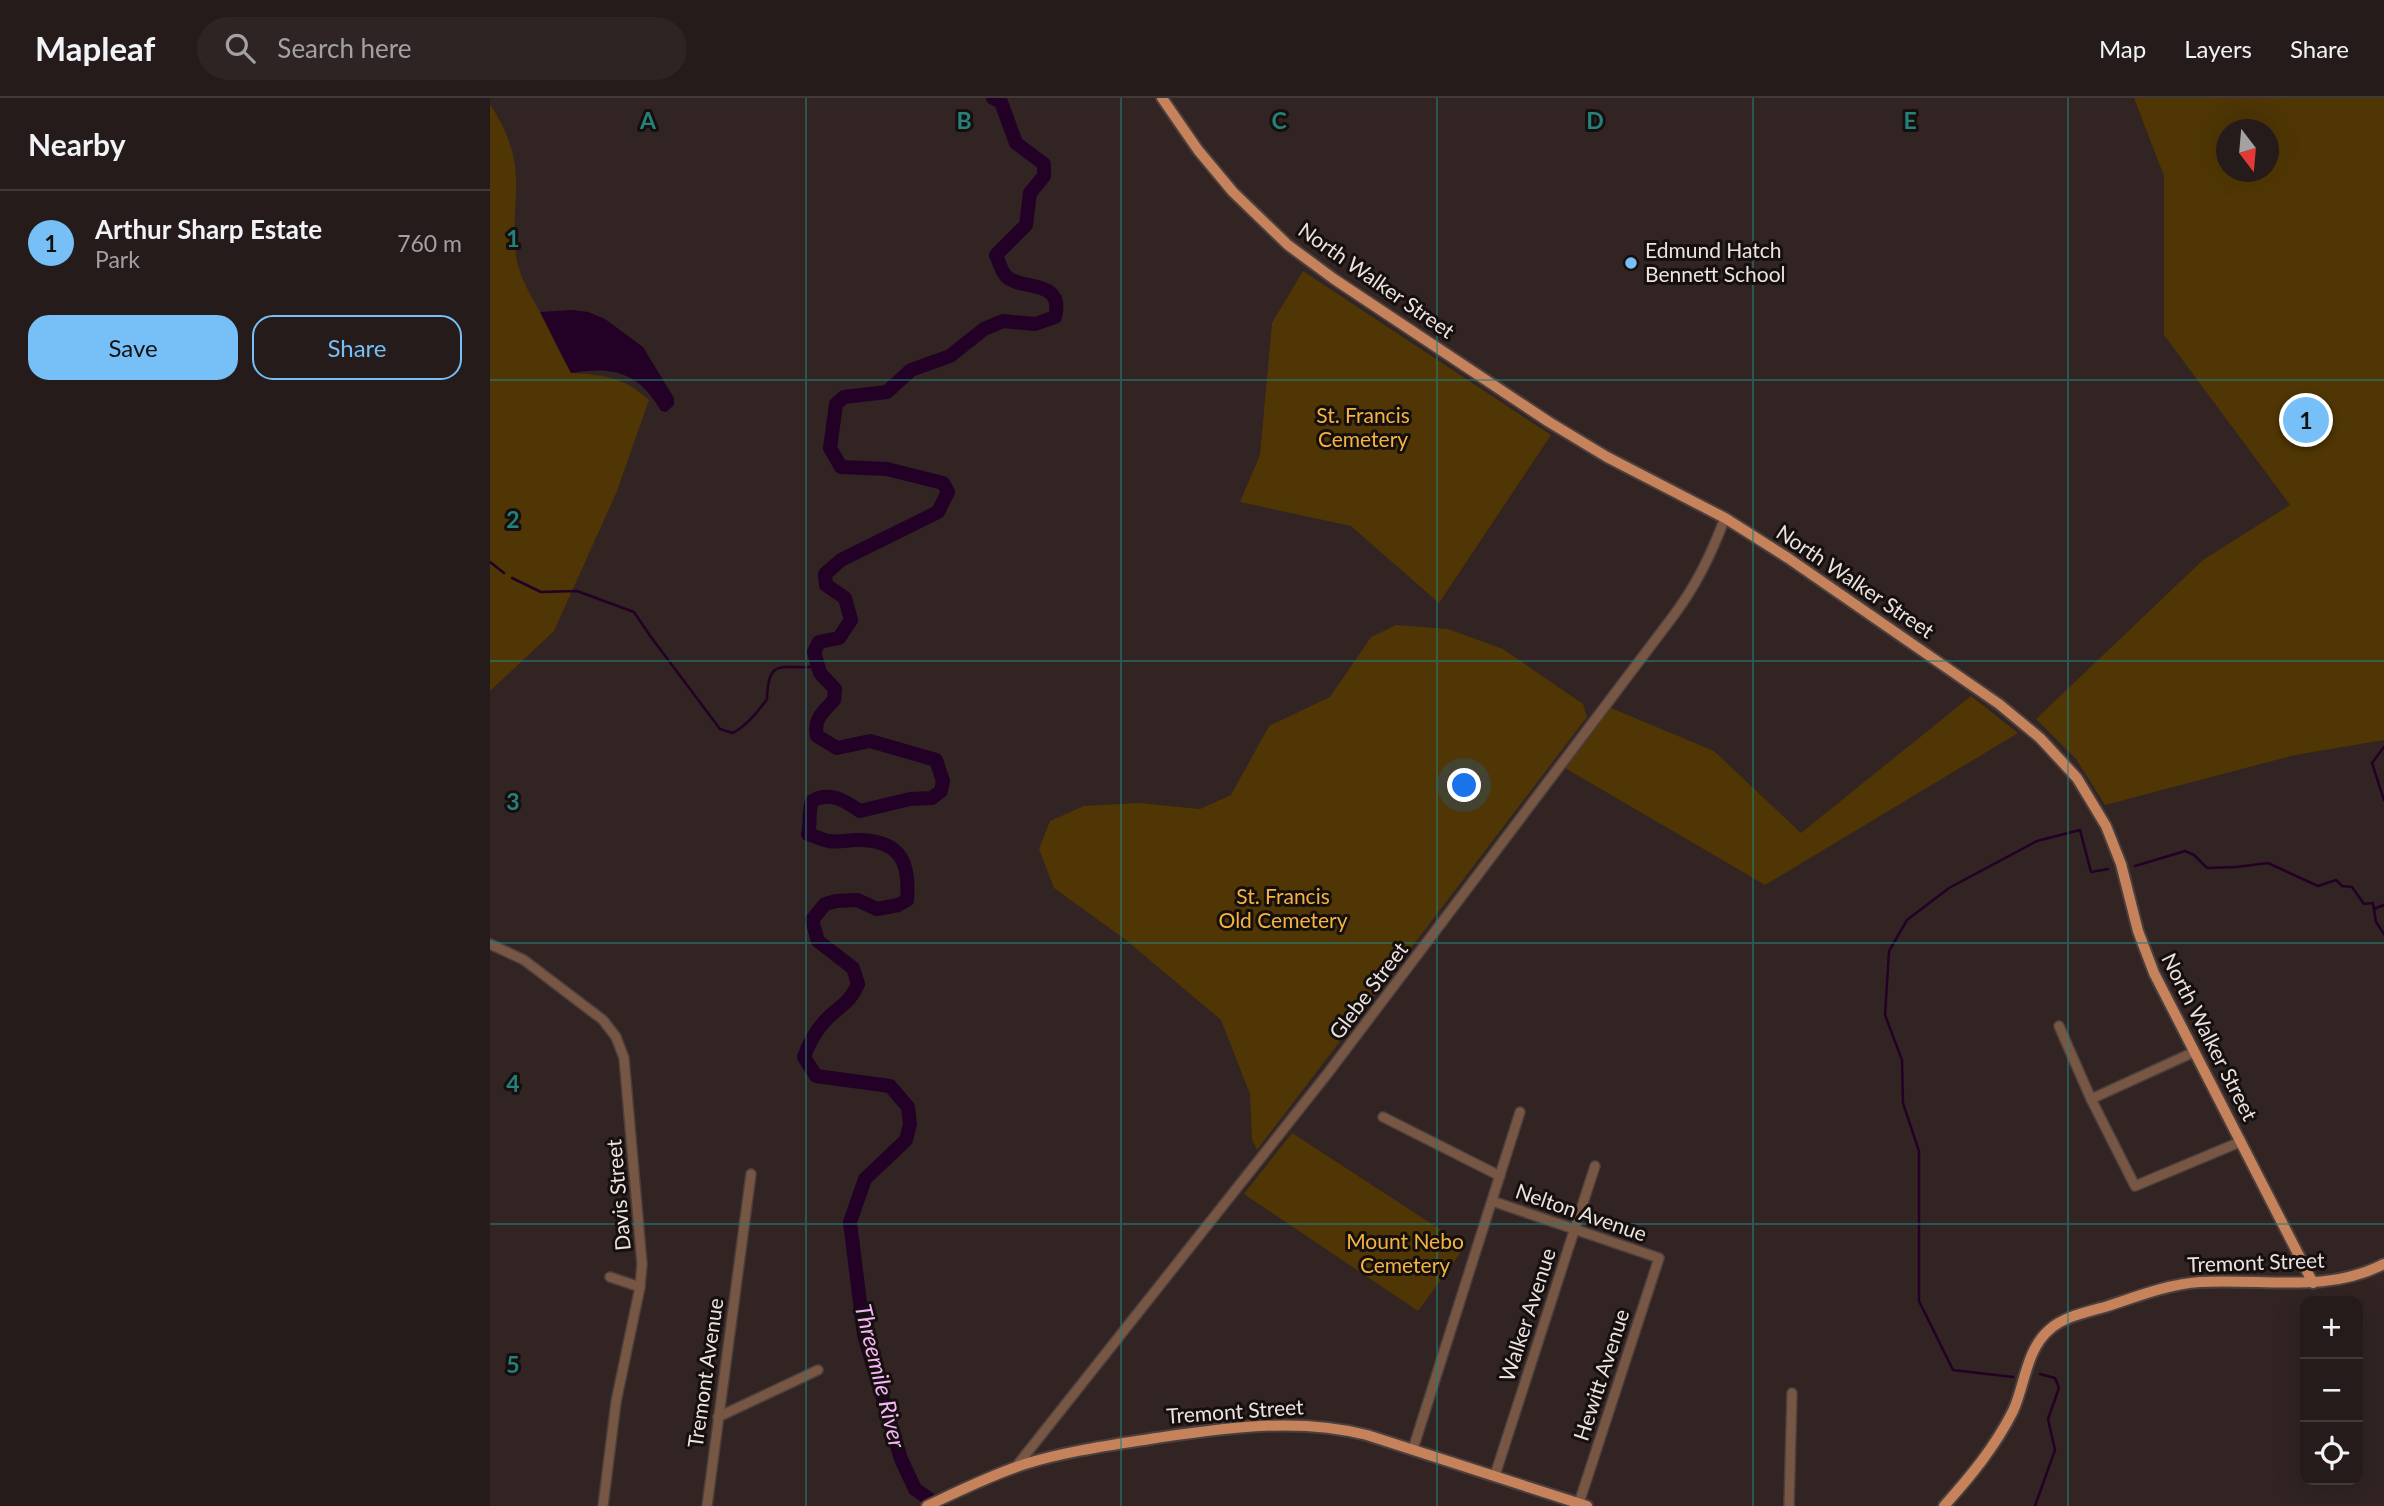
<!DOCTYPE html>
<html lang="en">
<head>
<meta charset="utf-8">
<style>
	body { margin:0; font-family:Lato,sans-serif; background:#2d2423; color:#f1f3f6 }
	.controls { position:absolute; right:21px; bottom:21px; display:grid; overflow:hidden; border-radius:14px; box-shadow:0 7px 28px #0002 }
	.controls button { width:63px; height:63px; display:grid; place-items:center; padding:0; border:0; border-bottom:2px solid #423939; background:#251b1a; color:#f1f3f6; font:35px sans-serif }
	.compass { position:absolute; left:1726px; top:21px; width:63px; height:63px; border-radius:50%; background:#251b1a; box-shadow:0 7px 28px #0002; rotate:164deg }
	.you { position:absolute; left:975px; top:688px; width:24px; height:24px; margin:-18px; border:5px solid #fff; border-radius:50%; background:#1a73e8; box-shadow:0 0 0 10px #1a73e833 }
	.badge { display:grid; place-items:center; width:46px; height:46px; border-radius:50%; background:#77bff7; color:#111; font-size:23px; font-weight:700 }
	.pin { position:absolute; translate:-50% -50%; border:4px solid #fff; box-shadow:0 2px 7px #0006 }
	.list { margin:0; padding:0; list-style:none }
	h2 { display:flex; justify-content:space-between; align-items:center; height:91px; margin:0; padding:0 28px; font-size:30px }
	h2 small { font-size:23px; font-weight:400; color:#a3a1a2 }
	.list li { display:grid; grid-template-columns:46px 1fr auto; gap:21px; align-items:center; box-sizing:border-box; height:105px; padding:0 28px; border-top:2px solid #423939 }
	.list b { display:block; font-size:26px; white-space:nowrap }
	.list p { margin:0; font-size:23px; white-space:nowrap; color:#a3a1a2 }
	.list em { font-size:23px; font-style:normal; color:#a3a1a2 }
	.actions { display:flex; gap:14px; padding:21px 28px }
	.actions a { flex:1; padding:16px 0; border:2px solid #77bff7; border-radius:21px; text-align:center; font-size:24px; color:#77bff7 }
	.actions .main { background:#77bff7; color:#111 }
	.icon { flex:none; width:38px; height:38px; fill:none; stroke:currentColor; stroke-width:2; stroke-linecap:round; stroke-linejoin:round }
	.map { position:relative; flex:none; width:1894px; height:1408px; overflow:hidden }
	header { display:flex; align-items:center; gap:42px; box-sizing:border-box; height:98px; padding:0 35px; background:#251b1a; border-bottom:2px solid #423939 }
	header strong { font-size:33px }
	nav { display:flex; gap:38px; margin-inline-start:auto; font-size:24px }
	.search { width:490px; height:63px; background:#2d2423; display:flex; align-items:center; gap:18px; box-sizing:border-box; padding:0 24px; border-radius:38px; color:#a3a1a2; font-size:26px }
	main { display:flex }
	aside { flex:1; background:#251b1a }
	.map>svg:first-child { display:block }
	.green { fill:#4f3604; fill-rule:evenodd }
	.water { fill:#230025 }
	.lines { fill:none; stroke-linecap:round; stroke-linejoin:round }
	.stream { stroke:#230025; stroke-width:2.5 }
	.river { stroke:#230025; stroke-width:14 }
	.minor-casing { stroke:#4b3f3e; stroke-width:12 }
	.major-casing { stroke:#4b3f3e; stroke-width:14 }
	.minor { stroke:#775644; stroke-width:9 }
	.major { stroke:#c6825b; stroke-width:10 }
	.grid { fill:none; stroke:#25817a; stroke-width:2; stroke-opacity:0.55 }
	.poi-dot { fill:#77bff7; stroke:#150f0e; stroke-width:2.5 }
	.labels { text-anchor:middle; stroke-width:6; stroke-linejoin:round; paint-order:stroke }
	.poi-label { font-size:21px; fill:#ebe2e1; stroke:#150f0e; text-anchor:start }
	.street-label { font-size:21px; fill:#ebe2e1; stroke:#150f0e }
	.park-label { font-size:21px; fill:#f5b440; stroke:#150f0e }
	.water-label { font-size:23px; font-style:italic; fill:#f8b4f8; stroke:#150f0e }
	.grid-label { font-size:23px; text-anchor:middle; font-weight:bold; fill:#25817a; stroke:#150f0e; stroke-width:6; stroke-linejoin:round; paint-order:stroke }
</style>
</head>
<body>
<header>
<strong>Mapleaf</strong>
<div class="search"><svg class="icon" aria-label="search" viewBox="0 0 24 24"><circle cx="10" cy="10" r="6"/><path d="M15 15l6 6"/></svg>Search here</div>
<nav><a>Map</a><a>Layers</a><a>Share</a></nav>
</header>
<main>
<aside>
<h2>Nearby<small></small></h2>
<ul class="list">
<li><span class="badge">1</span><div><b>Arthur Sharp Estate</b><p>Park</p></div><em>760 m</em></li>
</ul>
<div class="actions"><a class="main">Save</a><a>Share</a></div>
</aside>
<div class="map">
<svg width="1894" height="1408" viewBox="0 0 1894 1408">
	<rect width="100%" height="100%" fill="#312423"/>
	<g class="green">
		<path d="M1644,0H1894V642L1805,657L1615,707L1586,661L1546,621L1713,462L1800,407L1674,237V78ZM1736,32H1778V74H1736Z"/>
		<path d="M0,6C15,29 26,54 26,82C27,109 21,135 27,163C31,181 40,196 49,212C60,233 69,254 81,275C114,277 134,279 159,302L127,393L64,533L0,593Z"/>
		<path d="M813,173L1061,337L949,505L861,428L750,404L770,357L782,225Z"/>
		<path d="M906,527L958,531L1013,551L1093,606L1097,619L767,1052L762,1041L760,996L731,922L636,842L564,790L549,751L560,723L594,708L648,705L710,711L741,697L779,628L840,599L881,539Z"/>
		<path d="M1481,598L1528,635L1275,787L1075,670L1121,610L1224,653L1311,735Z"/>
		<path d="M802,1035L968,1143L971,1154L928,1213L754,1096Z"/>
	</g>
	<path class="water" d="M82,212L98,214L115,221L153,249L184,300V307L176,314L171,313C149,274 123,268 81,275L50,214Z"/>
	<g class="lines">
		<g class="stream">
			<path d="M0,464L14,475"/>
			<path d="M22,480L51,494L87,493L144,514L161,539L230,631L243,635C256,628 268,614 277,601C278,555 295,574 328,568"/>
			<path d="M1894,649L1882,665L1894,702"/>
			<path d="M1645,768L1695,753L1704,757L1717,770L1746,769L1778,765L1828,788L1846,782L1852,788L1862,789L1874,806L1883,805L1886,824L1894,836"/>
			<path d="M1884,811L1894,807"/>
			<path d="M1523,1279L1463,1272L1429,1203V1053L1413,1005L1412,962L1395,917L1399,853L1417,822L1459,790L1547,743L1590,732L1601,774L1618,771"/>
			<path d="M1545,1408L1565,1352L1558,1321L1569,1290L1565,1280L1550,1276"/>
		</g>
		<path class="river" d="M449,1408L425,1391L411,1361L374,1237L360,1124L375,1081L416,1042L420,1026L418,1009L400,988L326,978L314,959C319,945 324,935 334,924C348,908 359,907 368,886L363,870L328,843L322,822L335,806L346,803L367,802L387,811L408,807L417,802C420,766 412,744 372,742C361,741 350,745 339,743C332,742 325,738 318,736C321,724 318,715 322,703C340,693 354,702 370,713L420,701L442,700L451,693L453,683L446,662L380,643L347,650L327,638C323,621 333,614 344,602L345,591L330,575L324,554L329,544L349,540L361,522L355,500L336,487L335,476L351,462L448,414L458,394L453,385L397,371L351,369L340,350L346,306L354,299L397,294L421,272L460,258L494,231L513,223L545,226L565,219C575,180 530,193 516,178C511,173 509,163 506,157L536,127L540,95L554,78V66L526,45L511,4L503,0"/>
		<defs>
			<g id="minor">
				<path d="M0,846L34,862L113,922L126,939L134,960L152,1166L150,1189L126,1304L113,1408"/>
				<path d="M1569,928L1601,1001"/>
				<path d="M1704,954L1601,1001L1645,1088L1750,1044"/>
				<path d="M893,1019L1010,1078"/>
				<path d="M1002,1103L1169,1160L1089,1405"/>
				<path d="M120,1179L150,1189"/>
				<path d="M228,1319L328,1272"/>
				<path d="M923,1351L1030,1014"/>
				<path d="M525,1370L838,975L1181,521C1206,488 1220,459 1235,420"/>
				<path d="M1005,1377L1105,1068"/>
				<path d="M217,1408L261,1076"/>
				<path d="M1299,1408L1302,1295"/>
			</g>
			<g id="major">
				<path d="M672,0L708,52L743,94L798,147L844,181L1059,324L1117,359L1235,420L1298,460L1509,606L1550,640L1587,680L1616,728L1631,766L1648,833L1664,875L1823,1185"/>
				<path d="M437,1408C469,1393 501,1377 535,1366C577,1353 622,1347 666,1340C736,1330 807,1319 877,1337L1097,1408"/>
				<path d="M1454,1408C1480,1379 1505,1349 1523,1313C1535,1287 1536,1252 1559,1232C1574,1218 1598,1214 1618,1208C1648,1198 1679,1186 1710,1184C1773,1180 1836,1196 1894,1166"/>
			</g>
		</defs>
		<use href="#minor" class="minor-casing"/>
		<use href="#major" class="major-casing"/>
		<use href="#minor" class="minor"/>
		<use href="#major" class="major"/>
	</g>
	<path class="grid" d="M316,0V1408M631,0V1408M947,0V1408M1263,0V1408M1578,0V1408M0,282H1894M0,563H1894M0,845H1894M0,1126H1894"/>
	<circle class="poi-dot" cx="1141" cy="165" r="7"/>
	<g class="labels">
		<g class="poi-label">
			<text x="1155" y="160">Edmund Hatch<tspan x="1155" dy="24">Bennett School</tspan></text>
		</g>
		<g class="street-label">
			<text transform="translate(886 183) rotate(35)" y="7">North Walker Street</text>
			<text transform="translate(1365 484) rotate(34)" y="7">North Walker Street</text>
			<text transform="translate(879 893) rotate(-53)" y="7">Glebe Street</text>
			<text transform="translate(1719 939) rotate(63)" y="7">North Walker Street</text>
			<text transform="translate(129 1097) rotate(-95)" y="7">Davis Street</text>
			<text transform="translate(1091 1115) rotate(19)" y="7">Nelton Avenue</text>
			<text transform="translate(1766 1165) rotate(-2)" y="7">Tremont Street</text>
			<text transform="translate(1038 1217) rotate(-72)" y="7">Walker Avenue</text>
			<text transform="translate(216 1275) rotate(-82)" y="7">Tremont Avenue</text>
			<text transform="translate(1112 1277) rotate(-72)" y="7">Hewitt Avenue</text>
			<text transform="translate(745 1314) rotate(-4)" y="7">Tremont Street</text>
		</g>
		<g class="park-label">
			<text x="873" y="325">St. Francis<tspan x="873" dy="24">Cemetery</tspan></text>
			<text x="793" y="806">St. Francis<tspan x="793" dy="24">Old Cemetery</tspan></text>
			<text x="915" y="1151">Mount Nebo<tspan x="915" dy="24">Cemetery</tspan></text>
		</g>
		<g class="water-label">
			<text transform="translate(390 1278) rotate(76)" y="8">Threemile River</text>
		</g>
	</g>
	<g class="grid-label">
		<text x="158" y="31">A</text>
		<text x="474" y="31">B</text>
		<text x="789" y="31">C</text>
		<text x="1105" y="31">D</text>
		<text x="1420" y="31">E</text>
		<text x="23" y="149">1</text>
		<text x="23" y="430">2</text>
		<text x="23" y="712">3</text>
		<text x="23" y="994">4</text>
		<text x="23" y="1275">5</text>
	</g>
</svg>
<div class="controls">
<button>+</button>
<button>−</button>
<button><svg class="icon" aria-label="locate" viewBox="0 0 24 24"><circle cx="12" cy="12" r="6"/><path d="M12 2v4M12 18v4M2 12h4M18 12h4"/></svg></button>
</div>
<svg class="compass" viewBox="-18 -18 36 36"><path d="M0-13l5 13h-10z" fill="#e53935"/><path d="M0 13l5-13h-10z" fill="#a3a1a2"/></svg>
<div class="you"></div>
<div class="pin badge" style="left:1816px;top:322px">1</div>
</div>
</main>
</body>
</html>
